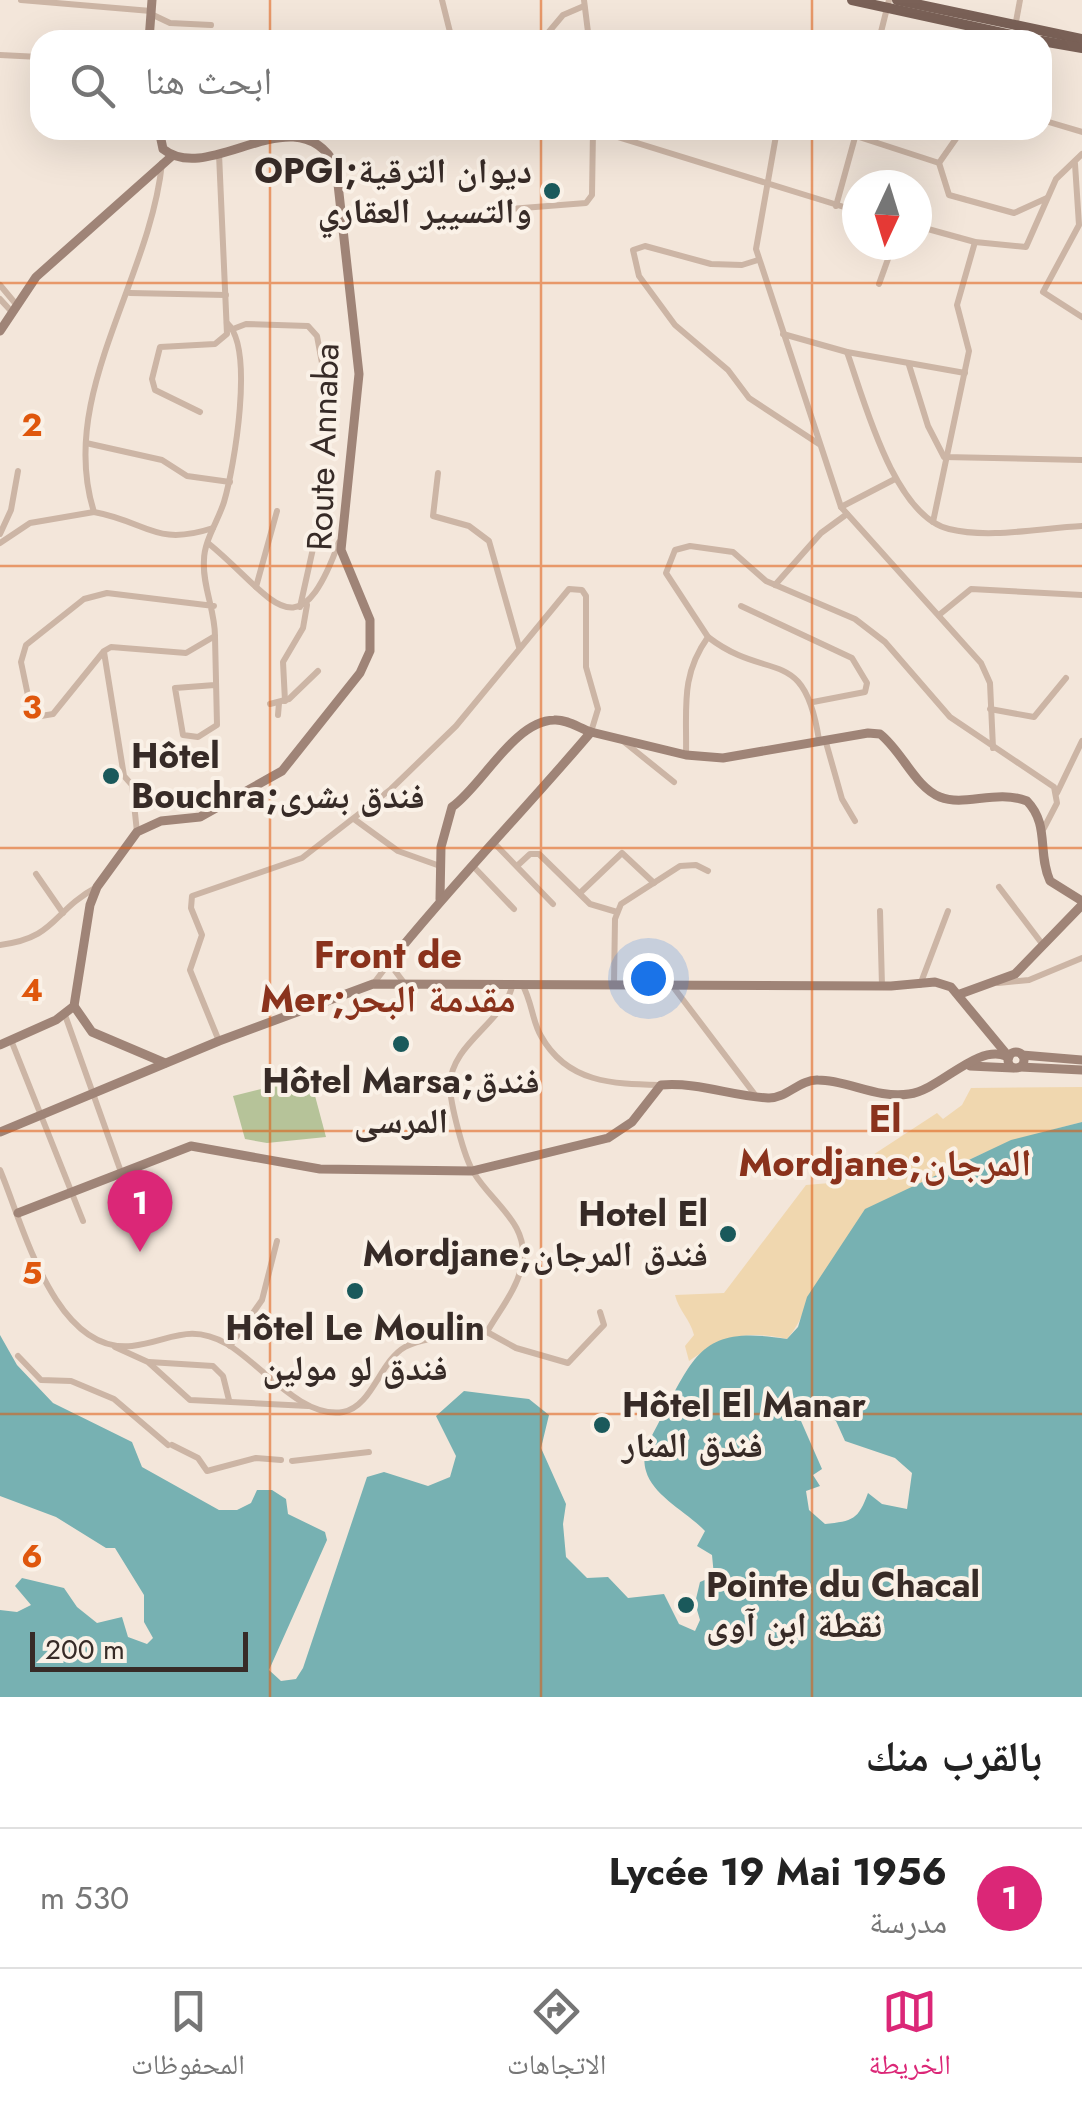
<!DOCTYPE html>
<html lang="ar">
<head>
<meta charset="utf-8">
<style>
	body { margin:0; font-family:Jost,"Noto Naskh Arabic",sans-serif; background:#f6f6f6; color:#222; direction:rtl }
	.compass { position:absolute; left:842px; top:170px; width:90px; height:90px; border-radius:50%; background:#fff; box-shadow:0 10px 40px #0002; rotate:184deg }
	.scale { position:absolute; left:30px; bottom:25px; width:218px; box-sizing:border-box; padding-left:10px; border:5px solid #372b27; border-top:0; font-size:28px; line-height:35px; white-space:nowrap; color:#372b27; -webkit-text-stroke:8px #faf1e7; paint-order:stroke }
	.you { position:absolute; left:648px; top:978px; width:35px; height:35px; margin:-25px; border:8px solid #fff; border-radius:50%; background:#1a73e8; box-shadow:0 0 0 15px #1a73e833 }
	.badge { display:grid; place-items:center; width:65px; height:65px; border-radius:50%; background:#db2777; color:#fff; font-size:32px; font-weight:700 }
	.pin { position:absolute; translate:-50% -82px; filter:drop-shadow(0 2px 5px #0008) }
	.pin::after { content:''; position:absolute; top:52px; width:35px; height:30px; background:inherit; clip-path:polygon(0 0,100% 0,50% 100%) }
	.list { margin:0; padding:0; list-style:none }
	h2 { display:flex; justify-content:space-between; align-items:center; height:130px; margin:0; padding:0 40px; font-size:42px }
	h2 small { font-size:32px; font-weight:400; color:#767676 }
	.list li { display:grid; grid-template-columns:65px 1fr auto; gap:30px; align-items:center; box-sizing:border-box; height:140px; padding:0 40px; border-top:2px solid #e0e0e0 }
	.list b { display:block; font-size:38px; white-space:nowrap }
	.list p { margin:0; font-size:32px; white-space:nowrap; color:#767676 }
	.list em { font-size:32px; font-style:normal; color:#767676 }
	.icon { flex:none; width:55px; height:55px; fill:none; stroke:currentColor; stroke-width:2; stroke-linecap:round; stroke-linejoin:round }
	.map { position:relative; flex:none; width:1082px; height:1697px; overflow:hidden; direction:ltr }
	.search { position:absolute; background:#fff; box-shadow:0 10px 40px #0002; left:30px; right:30px; top:30px; height:110px; display:flex; align-items:center; gap:25px; box-sizing:border-box; padding:0 35px; border-radius:30px; color:#767676; font-size:38px }
	.sheet { height:270px; background:#fff }
	nav { display:flex; justify-content:space-around; align-items:center; box-sizing:border-box; height:140px; border-top:2px solid #e0e0e0; background:#fff; font-size:28px; color:#767676 }
	nav a { display:grid; justify-items:center; gap:5px }
	nav .on { color:#db2777 }
	.map>svg:first-child { display:block }
	.green { fill:#b6c399 }
	.sand { fill:#f0d7af }
	.water { fill:#77b1b2; fill-rule:evenodd }
	.lines { fill:none; stroke-linecap:round; stroke-linejoin:round }
	.street { stroke:#ccb5a5; stroke-width:6 }
	.secondary { stroke:#9f8477; stroke-width:9 }
	.primary { stroke:#7a6157; stroke-width:10 }
	.grid { fill:none; stroke:#df570d; stroke-width:2.5; stroke-opacity:0.55 }
	.poi-dot { fill:#1a595b; stroke:#faf1e7; stroke-width:4 }
	.labels { text-anchor:middle; stroke-width:8; stroke-linejoin:round; paint-order:stroke }
	.poi-label { font-size:35px; font-weight:bold; fill:#372b27; stroke:#faf1e7; text-anchor:start }
	.street-label { font-size:35px; fill:#372b27; stroke:#faf1e7 }
	.neighbourhood-label { font-size:38px; font-weight:bold; fill:#8a321c; stroke:#faf1e7 }
	.grid-label { font-size:32px; text-anchor:middle; font-weight:bold; fill:#df570d; stroke:#faf1e7; stroke-width:8; stroke-linejoin:round; paint-order:stroke }
</style>
</head>
<body>
<div class="map">
<svg width="1082" height="1697" viewBox="0 0 1082 1697">
	<rect width="100%" height="100%" fill="#f3e6da"/>
	<path class="green" d="M310,1077L326,1137L267,1143L245,1139L233,1096Z"/>
	<path class="sand" d="M1082,1087V1122C973,1149 905,1182 829,1268C807,1292 806,1318 787,1339C743,1330 726,1336 689,1361L685,1346L694,1335C690,1319 679,1311 675,1295L724,1293L806,1185L830,1183L937,1113L943,1119L962,1105L971,1088Z"/>
	<path class="water" d="M1082,1122V1697H0V1610L17,1612L31,1605L15,1586L22,1578L64,1588L77,1607L97,1623L122,1617L128,1637L147,1644L153,1638L144,1622V1595L115,1548H106L56,1517L0,1496V1335L17,1365L53,1403L132,1442L142,1467L219,1510H237L251,1503L257,1490H272L286,1499L288,1514L325,1532L327,1540L269,1670L281,1681L296,1679L303,1668L367,1477L384,1472L428,1486L450,1477L456,1456L436,1416L464,1391L529,1399L549,1415L541,1448L566,1504L563,1524L566,1557L587,1578L608,1577L628,1598L664,1594L679,1624L695,1631L700,1620L695,1603L700,1582L714,1576L712,1555L697,1546L705,1531C687,1512 653,1496 646,1471C640,1451 652,1437 660,1420C695,1353 703,1325 787,1339L798,1327L807,1297L865,1209L1011,1140ZM827,1414L836,1421L845,1441L895,1458L912,1473L907,1509L882,1504L868,1493C858,1520 853,1521 825,1524L809,1510L806,1491L820,1486L813,1475L822,1469L801,1421L804,1415Z"/>
	<g class="lines">
		<g class="street">
			<path d="M21,0L151,11"/>
			<path d="M442,0L452,40"/>
			<path d="M584,0L589,40"/>
			<path d="M151,14L170,23L211,25"/>
			<path d="M1015,27L1020,0"/>
			<path d="M542,40L563,15L584,6"/>
			<path d="M879,40L889,0"/>
			<path d="M0,55L40,57"/>
			<path d="M40,87V91"/>
			<path d="M1042,120L1082,132"/>
			<path d="M595,130L857,211"/>
			<path d="M777,130L756,249L841,507L981,663L990,683L993,748"/>
			<path d="M856,136L939,163L962,130"/>
			<path d="M162,163C150,281 57,396 94,512C148,522 155,547 213,528"/>
			<path d="M939,163L949,195L1014,213L1047,198"/>
			<path d="M1075,164L1079,225L1043,292L1082,317"/>
			<path d="M836,206L857,130"/>
			<path d="M510,209L586,203L592,195L593,130"/>
			<path d="M917,226L975,242L1026,247L1056,179L1082,154"/>
			<path d="M758,260L742,265L711,264L645,246L633,250L639,276L675,325L728,370L749,398L819,444"/>
			<path d="M879,284L893,245"/>
			<path d="M0,285L15,303"/>
			<path d="M130,293L226,295"/>
			<path d="M0,299L11,311"/>
			<path d="M233,329L246,324L308,326L317,336L322,363"/>
			<path d="M783,334L847,352L965,373"/>
			<path d="M847,352C864,400 894,516 949,529C989,539 1041,528 1082,526"/>
			<path d="M909,365L928,426L944,457L1082,460"/>
			<path d="M200,412L155,390L152,379L160,347L215,344L227,334L219,154"/>
			<path d="M86,443L162,460L187,476L230,482"/>
			<path d="M438,473L433,516L469,526L489,541L519,647"/>
			<path d="M841,507L895,479"/>
			<path d="M933,522L969,351L957,305L975,242"/>
			<path d="M0,534L11,510L18,471"/>
			<path d="M0,543L30,523L94,512"/>
			<path d="M208,543C272,595 297,658 339,542"/>
			<path d="M775,585L821,533L847,514"/>
			<path d="M256,587L277,511"/>
			<path d="M214,606L107,593L84,599L26,645L21,662L31,710L41,716L53,714L104,651L111,647L186,653L215,636C215,610 202,585 204,560C204,541 218,521 224,502C234,468 255,348 227,323"/>
			<path d="M741,606L852,658L867,683L865,692L813,702"/>
			<path d="M300,607L322,508"/>
			<path d="M939,615L971,589L1082,595"/>
			<path d="M215,637L217,725L198,737L183,735L175,688L215,685"/>
			<path d="M708,637C769,684 804,643 819,740"/>
			<path d="M104,652L124,776L132,785L137,832"/>
			<path d="M285,701L283,662L303,628L307,605"/>
			<path d="M270,704L289,699L318,671"/>
			<path d="M990,709L1034,717L1066,678"/>
			<path d="M278,715L279,703"/>
			<path d="M825,739L842,799L855,821"/>
			<path d="M623,741L674,782"/>
			<path d="M686,755C687,708 680,676 708,637L666,573L675,550L690,546L733,552L766,581L855,619L885,642L950,717L1054,787L1057,803L1044,828"/>
			<path d="M1057,793L1082,741"/>
			<path d="M354,819L398,851L440,866"/>
			<path d="M494,843L553,904"/>
			<path d="M472,865L514,909"/>
			<path d="M517,866L530,854H539L590,904L617,912"/>
			<path d="M36,874L63,913"/>
			<path d="M999,887L1043,945"/>
			<path d="M580,893L622,853L654,883"/>
			<path d="M880,911L882,986"/>
			<path d="M0,945C57,938 52,911 97,887"/>
			<path d="M374,983L389,963L405,984"/>
			<path d="M614,983L615,919L621,904L680,866L696,865L708,871"/>
			<path d="M998,983L1029,980L1082,958"/>
			<path d="M522,984C532,1001 532,1021 541,1036C567,1083 613,1084 660,1085"/>
			<path d="M671,984L756,1096"/>
			<path d="M920,985L948,911"/>
			<path d="M65,1015L121,1172"/>
			<path d="M11,1040L83,1221"/>
			<path d="M219,1041L190,970L202,935L191,908L192,896L302,858L391,789L456,726L569,589L582,590L586,596V667L598,709L591,732"/>
			<path d="M0,1170C23,1224 54,1354 132,1346C169,1342 188,1322 227,1344C260,1363 301,1419 343,1412C372,1407 380,1361 405,1347C427,1335 462,1337 487,1332"/>
			<path d="M487,1332C499,1311 518,1288 522,1264C530,1224 492,1203 474,1173C464,1158 450,1103 450,1085C451,1043 506,1021 513,983"/>
			<path d="M487,1332L516,1348L568,1363L604,1325L600,1312"/>
			<path d="M230,1346L262,1300L277,1241"/>
			<path d="M115,1347L148,1362L190,1400L308,1406"/>
			<path d="M18,1356L41,1380L71,1381L114,1399L168,1445"/>
			<path d="M149,1362L213,1366L223,1376L229,1400"/>
			<path d="M172,1445L198,1458L207,1471L256,1458L281,1460"/>
			<path d="M292,1461L369,1452"/>
		</g>
		<g class="secondary">
			<path d="M149,40L152,0"/>
			<path d="M0,331L36,277L172,156"/>
			<path d="M440,899L441,847L452,807C482,786 514,721 554,720C567,719 579,728 591,732"/>
			<path d="M389,963C453,883 525,810 591,732L686,755L723,758L868,733L880,734C902,751 915,787 940,797C965,807 996,789 1027,801C1050,825 1037,852 1050,881L1082,901"/>
			<path d="M960,994L1015,974L1082,905"/>
			<path d="M74,1006L92,1032L165,1063"/>
			<path d="M0,1045L56,1020L74,1006L90,905L97,887L137,832L161,821L200,817L282,771L360,673L370,651V620L341,550L359,374L336,166C296,92 210,187 163,149L159,130"/>
			<circle cx="1016" cy="1060" r="8"/>
			<path d="M1022,1055L1082,1060"/>
			<path d="M970,1066L1013,1068"/>
			<path d="M1020,1067L1082,1070"/>
			<path d="M0,1132L219,1041L373,984L891,986L935,982L951,987L1009,1057"/>
			<path d="M18,1213L191,1146L320,1169L472,1171L608,1138L632,1122L661,1085C699,1082 731,1096 768,1098C786,1099 800,1079 818,1080C848,1080 877,1099 909,1094C940,1090 976,1044 1006,1056"/>
		</g>
		<g class="primary">
			<path d="M852,0L1035,40"/>
			<path d="M897,0L1082,39"/>
			<path d="M1042,41L1082,48"/>
		</g>
	</g>
	<path class="grid" d="M270,0V40M541,0V40M812,0V40M270,130V1697M541,130V1697M812,130V1697M0,283H1082M0,566H1082M0,848H1082M0,1131H1082M0,1414H1082"/>
	<g class="poi-dot">
		<circle cx="552" cy="191" r="10"/>
		<circle cx="111" cy="776" r="10"/>
		<circle cx="401" cy="1044" r="10"/>
		<circle cx="728" cy="1234" r="10"/>
		<circle cx="355" cy="1291" r="10"/>
		<circle cx="602" cy="1425" r="10"/>
		<circle cx="686" cy="1605" r="10"/>
	</g>
	<g class="labels">
		<g class="poi-label">
			<text x="532" y="183" text-anchor="end">OPGI;ديوان الترقية<tspan x="532" dy="40">والتسيير العقاري</tspan></text>
			<text x="131" y="768">Hôtel<tspan x="131" dy="40">Bouchra;فندق بشرى</tspan></text>
			<text x="401" y="1093" text-anchor="middle">Hôtel Marsa;فندق<tspan x="401" dy="40">المرسى</tspan></text>
			<text x="708" y="1226" text-anchor="end">Hotel El<tspan x="708" dy="40">Mordjane;فندق المرجان</tspan></text>
			<text x="355" y="1340" text-anchor="middle">Hôtel Le Moulin<tspan x="355" dy="40">فندق لو مولين</tspan></text>
			<text x="622" y="1417">Hôtel El Manar<tspan x="622" dy="40">فندق المنار</tspan></text>
			<text x="706" y="1597">Pointe du Chacal<tspan x="706" dy="40">نقطة ابن آوى</tspan></text>
		</g>
		<g class="street-label">
			<text transform="translate(323 447) rotate(-88)" y="12">Route Annaba</text>
		</g>
		<g class="neighbourhood-label">
			<text x="388" y="968">Front de<tspan x="388" dy="44">Mer;مقدمة البحر</tspan></text>
			<text x="885" y="1132">El<tspan x="885" dy="44">Mordjane;المرجان</tspan></text>
		</g>
	</g>
	<g class="grid-label">
		<text x="32" y="436">2</text>
		<text x="32" y="718">3</text>
		<text x="32" y="1001">4</text>
		<text x="32" y="1284">5</text>
		<text x="32" y="1567">6</text>
	</g>
</svg>
<svg class="compass" viewBox="-18 -18 36 36"><path d="M0-13l5 13h-10z" fill="#e53935"/><path d="M0 13l5-13h-10z" fill="#767676"/></svg>
<div class="scale">200 m</div>
<div class="you"></div>
<div class="pin badge" style="left:140px;top:1252px">1</div>
<div class="search"><svg class="icon" aria-label="search" viewBox="0 0 24 24"><circle cx="10" cy="10" r="6"/><path d="M15 15l6 6"/></svg>ابحث هنا</div>
</div>
<section class="sheet">
<h2>بالقرب منك<small></small></h2>
<ul class="list">
<li><span class="badge">1</span><div><b>Lycée 19 Mai 1956</b><p>مدرسة</p></div><em>530 m</em></li>
</ul>
</section>
<nav>
<a class="on"><svg class="icon" aria-label="map" viewBox="0 0 24 24"><path d="M3 6l6-2 6 2 6-2v14l-6 2-6-2-6 2zM9 4v14M15 6v14"/></svg>الخريطة</a>
<a><svg class="icon" aria-label="directions" viewBox="0 0 24 24"><path d="M12 3l9 9-9 9-9-9zM9 14v-3h6M13 9l2 2-2 2"/></svg>الاتجاهات</a>
<a><svg class="icon" aria-label="saved" viewBox="0 0 24 24"><path d="M7 4h10v16l-5-4-5 4z"/></svg>المحفوظات</a>
</nav>
</body>
</html>
